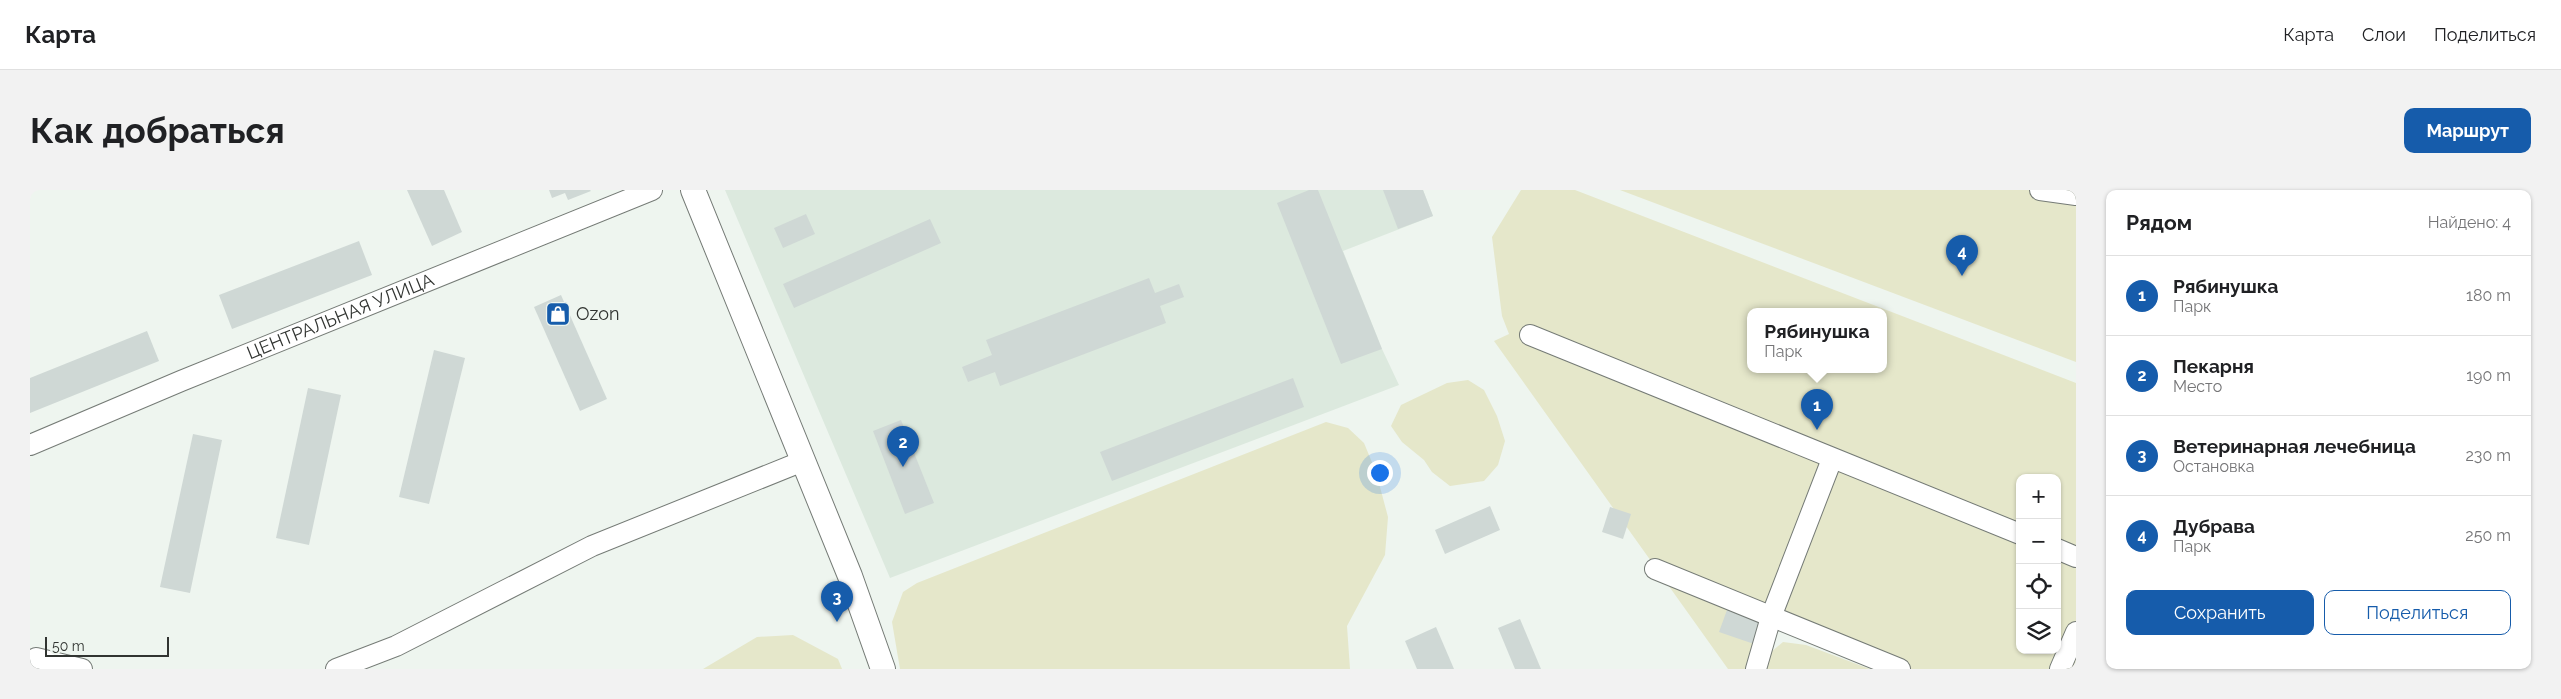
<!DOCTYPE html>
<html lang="ru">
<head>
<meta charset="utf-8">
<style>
	body { margin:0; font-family:Raleway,sans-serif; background:#f2f2f2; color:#202124 }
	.controls { position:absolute; right:15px; bottom:15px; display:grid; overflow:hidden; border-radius:10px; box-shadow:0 1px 4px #0004 }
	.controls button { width:45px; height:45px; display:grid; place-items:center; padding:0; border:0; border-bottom:1px solid #e0e0e0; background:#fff; color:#202124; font:25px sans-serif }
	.scale { position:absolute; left:15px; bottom:12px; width:124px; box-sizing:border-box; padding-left:5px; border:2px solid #313431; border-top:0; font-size:14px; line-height:18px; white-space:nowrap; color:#313431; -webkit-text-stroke:4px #eef5ef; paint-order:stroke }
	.you { position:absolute; left:1349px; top:282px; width:18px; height:18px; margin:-12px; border:4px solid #fff; border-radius:50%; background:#1a73e8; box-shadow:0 0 0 8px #1a73e833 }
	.badge { display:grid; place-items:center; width:32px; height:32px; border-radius:50%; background:#165cab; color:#fff; font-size:16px; font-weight:700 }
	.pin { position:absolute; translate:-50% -41px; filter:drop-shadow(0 1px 2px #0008) }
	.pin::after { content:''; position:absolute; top:26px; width:18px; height:15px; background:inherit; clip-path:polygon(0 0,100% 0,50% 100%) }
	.popup { position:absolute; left:1717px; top:118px; width:140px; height:65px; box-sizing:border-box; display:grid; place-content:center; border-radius:10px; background:#fff; filter:drop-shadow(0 1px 4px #0005); font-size:16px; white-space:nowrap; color:#757577 }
	.popup b { font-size:19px; color:#202124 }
	.popup::after { content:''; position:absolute; left:50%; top:100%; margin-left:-10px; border:10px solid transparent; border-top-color:#fff }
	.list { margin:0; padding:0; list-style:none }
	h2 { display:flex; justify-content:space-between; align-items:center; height:65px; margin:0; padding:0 20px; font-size:21px }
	h2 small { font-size:16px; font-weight:400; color:#757577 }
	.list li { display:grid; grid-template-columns:32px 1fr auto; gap:15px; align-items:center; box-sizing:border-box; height:80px; padding:0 20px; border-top:1px solid #e0e0e0 }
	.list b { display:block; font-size:19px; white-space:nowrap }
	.list p { margin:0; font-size:16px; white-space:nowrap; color:#757577 }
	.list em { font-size:16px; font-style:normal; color:#757577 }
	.actions { display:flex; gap:10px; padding:15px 20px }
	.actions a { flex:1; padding:11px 0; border:1px solid #165cab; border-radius:10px; text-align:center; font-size:18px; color:#165cab }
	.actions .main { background:#165cab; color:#fff }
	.icon { flex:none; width:28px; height:28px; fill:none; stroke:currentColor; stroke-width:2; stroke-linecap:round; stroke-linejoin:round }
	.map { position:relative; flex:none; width:2046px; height:479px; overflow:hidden; border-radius:10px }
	header { display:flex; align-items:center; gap:30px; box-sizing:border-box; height:70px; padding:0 25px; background:#fff; border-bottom:1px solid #e0e0e0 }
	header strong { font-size:24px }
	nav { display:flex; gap:28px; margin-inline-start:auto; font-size:18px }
	.intro { display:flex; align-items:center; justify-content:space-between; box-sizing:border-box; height:120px; padding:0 30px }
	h1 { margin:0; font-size:35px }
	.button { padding:12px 22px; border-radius:10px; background:#165cab; color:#fff; font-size:18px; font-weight:700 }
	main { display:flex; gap:30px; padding:0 30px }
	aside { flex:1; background:#fff; border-radius:10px; box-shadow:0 1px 4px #0004 }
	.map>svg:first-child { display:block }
	.built { fill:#dce9de }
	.green { fill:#e5e7ca; fill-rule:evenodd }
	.building { fill:#cfd8d5 }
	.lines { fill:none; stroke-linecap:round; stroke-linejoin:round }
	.minor-casing { stroke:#757b76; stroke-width:22 }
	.tertiary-casing { stroke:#757b76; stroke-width:26 }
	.minor { stroke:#fff; stroke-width:20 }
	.tertiary { stroke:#fff; stroke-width:24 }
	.labels { text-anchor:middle; stroke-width:5; stroke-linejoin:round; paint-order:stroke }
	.poi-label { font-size:18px; fill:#313431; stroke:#eef5ef; text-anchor:start }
	.street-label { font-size:18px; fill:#313431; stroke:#eef5ef }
</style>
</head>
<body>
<header>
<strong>Карта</strong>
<nav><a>Карта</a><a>Слои</a><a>Поделиться</a></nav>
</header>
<div class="intro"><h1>Как добраться</h1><a class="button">Маршрут</a></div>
<main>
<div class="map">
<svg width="2046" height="479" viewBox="0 0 2046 479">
	<rect width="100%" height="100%" fill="#eef5ef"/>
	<path class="built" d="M695,0H1393L1403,26L1313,61L1352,159L1369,195L860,388Z"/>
	<g class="green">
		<path d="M1491,0H1545L2046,193V479H1870L1741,427L1726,479H1698L1464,151L1479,144L1472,126L1462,47ZM1721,121H1853V179H1721ZM1990,288H2027V460H1990Z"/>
		<path d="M1590,0H2046V172Z"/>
		<path d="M1438,190L1454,200L1467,226L1475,251L1468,275L1454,291L1420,296L1402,282L1394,270L1372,252L1361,236L1371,215L1417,193Z"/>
		<path d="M1296,232L1318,238L1334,253L1346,282L1358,327L1355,365L1317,436L1320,479H870L862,432L873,402L887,393Z"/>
		<path d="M763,445L808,469L812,479H673L727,447Z"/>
		<path d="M1753,452L1776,455L1840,479H1737L1741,462Z"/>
	</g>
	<g class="building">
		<path d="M377,0H414L432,42L402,56Z"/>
		<path d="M519,0H560L561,1L538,10L535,3L522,8Z"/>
		<path d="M1279,0H1288L1352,159L1311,174L1247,13Z"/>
		<path d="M1353,0H1393L1403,26L1368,39Z"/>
		<path d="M776,24L785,44L753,58L744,38Z"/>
		<path d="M900,29L911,53L764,118L753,94Z"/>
		<path d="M329,51L342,85L202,139L189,105Z"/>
		<path d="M1119,88L1125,103L1149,94L1154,107L1130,116L1136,133L970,196L965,182L938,192L932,177L962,165L956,150Z"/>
		<path d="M531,105L577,209L550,221L504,117Z"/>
		<path d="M117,141L129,171L0,223V188Z"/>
		<path d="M404,160L435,168L399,314L369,307Z"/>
		<path d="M1263,188L1274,217L1082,291L1070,262Z"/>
		<path d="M278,198L311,205L279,355L246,348Z"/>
		<path d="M871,230L904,313L875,324L843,241Z"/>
		<path d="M163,244L192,250L160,403L130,397Z"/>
		<path d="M1460,316L1470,340L1415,364L1405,340Z"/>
		<path d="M1580,317L1601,324L1593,349L1572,342Z"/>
		<path d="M1697,420L1732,432L1724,454L1689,442Z"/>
		<path d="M1490,429L1511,479H1485L1468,438Z"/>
		<path d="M1406,437L1424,479H1387L1375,451Z"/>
	</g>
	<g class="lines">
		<defs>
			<g id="minor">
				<path d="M2010,0L2046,5"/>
				<path d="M1500,145L1990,344"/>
				<path id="s1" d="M0,255L151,191L622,0"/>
				<path d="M2027,359L2046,367"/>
				<path d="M1625,379L1870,479"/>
				<path d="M0,472L6,468L52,479"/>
				<path d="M306,479L366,456L562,356L773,271"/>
				<path d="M1726,479L1741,427L1802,269"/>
				<path d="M2030,479L2046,442"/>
			</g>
			<path id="tertiary" d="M663,0L820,386L853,479"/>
		</defs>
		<use href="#minor" class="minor-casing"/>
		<use href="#tertiary" class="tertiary-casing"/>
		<use href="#minor" class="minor"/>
		<use href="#tertiary" class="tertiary"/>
	</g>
	<defs>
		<symbol id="shop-square" viewBox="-11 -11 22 22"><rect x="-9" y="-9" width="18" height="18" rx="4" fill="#165cab" stroke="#eef5ef"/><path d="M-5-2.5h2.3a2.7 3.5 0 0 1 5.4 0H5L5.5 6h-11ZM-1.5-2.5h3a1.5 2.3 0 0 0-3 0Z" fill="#fff"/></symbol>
	</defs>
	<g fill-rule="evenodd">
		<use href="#shop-square" x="514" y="110" width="28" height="28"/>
	</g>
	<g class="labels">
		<g class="poi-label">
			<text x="546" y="130">Ozon</text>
		</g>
		<g class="street-label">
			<text dy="6" stroke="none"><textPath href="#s1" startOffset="336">ЦЕНТРАЛЬНАЯ УЛИЦА</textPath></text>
		</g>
	</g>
</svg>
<div class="controls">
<button>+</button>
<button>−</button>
<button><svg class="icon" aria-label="locate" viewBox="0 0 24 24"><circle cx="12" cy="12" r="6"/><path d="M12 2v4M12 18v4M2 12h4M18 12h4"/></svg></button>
<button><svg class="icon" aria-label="layers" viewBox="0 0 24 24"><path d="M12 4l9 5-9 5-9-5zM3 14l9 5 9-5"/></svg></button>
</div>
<div class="scale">50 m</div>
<div class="you"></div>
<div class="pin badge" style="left:1787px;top:240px">1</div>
<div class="popup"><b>Рябинушка</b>Парк</div>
<div class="pin badge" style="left:873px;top:277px">2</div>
<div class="pin badge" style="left:807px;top:432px">3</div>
<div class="pin badge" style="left:1932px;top:86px">4</div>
</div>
<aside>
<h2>Рядом<small>Найдено: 4</small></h2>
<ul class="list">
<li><span class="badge">1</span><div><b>Рябинушка</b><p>Парк</p></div><em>180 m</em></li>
<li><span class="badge">2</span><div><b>Пекарня</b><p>Место</p></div><em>190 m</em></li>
<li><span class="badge">3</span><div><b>Ветеринарная лечебница</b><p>Остановка</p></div><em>230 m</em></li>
<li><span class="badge">4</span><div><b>Дубрава</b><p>Парк</p></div><em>250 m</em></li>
</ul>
<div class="actions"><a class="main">Сохранить</a><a>Поделиться</a></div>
</aside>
</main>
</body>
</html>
